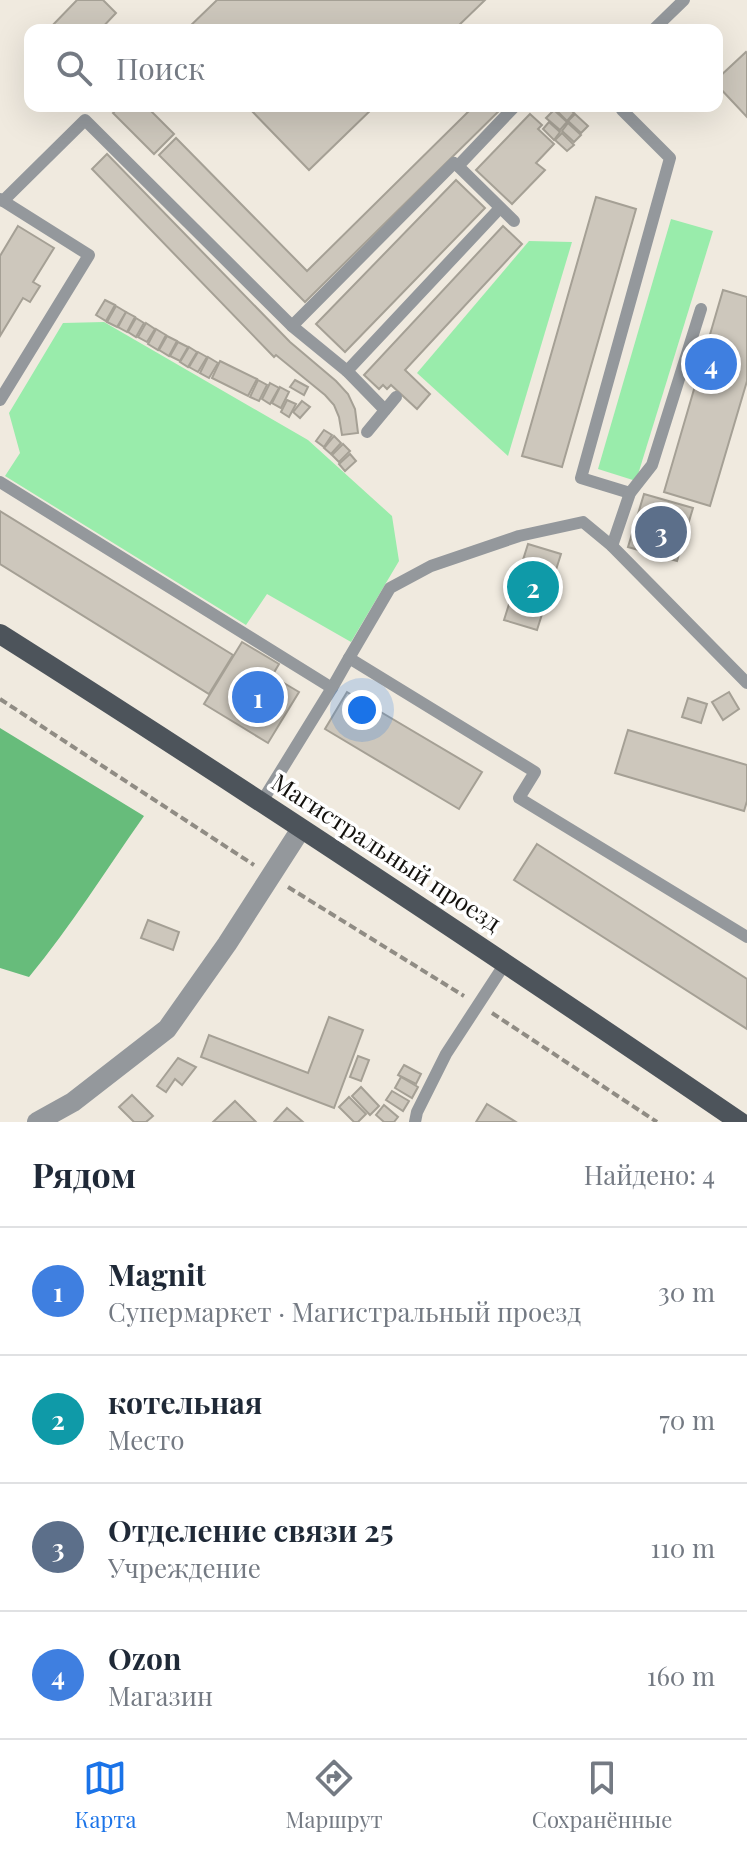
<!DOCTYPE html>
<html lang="ru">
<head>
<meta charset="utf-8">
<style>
	body { margin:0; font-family:"Playfair Display",serif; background:#f6f6f7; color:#1f2937 }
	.you { position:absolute; left:362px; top:710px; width:28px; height:28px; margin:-20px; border:6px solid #fff; border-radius:50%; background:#1a73e8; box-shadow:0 0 0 12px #1a73e833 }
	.badge { display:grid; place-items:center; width:52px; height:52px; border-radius:50%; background:#1a73e8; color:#fff; font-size:26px; font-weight:700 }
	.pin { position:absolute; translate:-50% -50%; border:4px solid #fff; box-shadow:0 2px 8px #0006 }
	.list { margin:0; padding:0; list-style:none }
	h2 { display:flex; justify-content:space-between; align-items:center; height:104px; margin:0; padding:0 32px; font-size:34px }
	h2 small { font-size:26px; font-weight:400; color:#747a83 }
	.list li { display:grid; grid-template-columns:52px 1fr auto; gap:24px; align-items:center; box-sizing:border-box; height:128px; padding:0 32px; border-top:2px solid #e0e1e3 }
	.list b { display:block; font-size:30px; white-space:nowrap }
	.list p { margin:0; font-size:26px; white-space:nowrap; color:#747a83 }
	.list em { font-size:26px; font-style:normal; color:#747a83 }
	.icon { flex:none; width:44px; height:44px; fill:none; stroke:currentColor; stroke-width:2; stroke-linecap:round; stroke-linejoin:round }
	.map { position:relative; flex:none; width:747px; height:1122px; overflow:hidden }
	.search { position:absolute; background:#fff; box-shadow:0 8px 32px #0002; left:24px; right:24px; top:24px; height:88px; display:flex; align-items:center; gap:20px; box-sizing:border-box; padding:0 28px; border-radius:16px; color:#747a83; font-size:30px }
	.sheet { height:616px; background:#fff }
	nav { display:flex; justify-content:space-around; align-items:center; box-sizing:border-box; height:112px; border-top:2px solid #e0e1e3; background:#fff; font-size:22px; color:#747a83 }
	nav a { display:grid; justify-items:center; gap:4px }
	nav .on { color:#1a73e8 }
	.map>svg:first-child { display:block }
	.green { fill:#99ecab }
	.forest { fill:#67bc7b }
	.building { fill:#cdc7bc; stroke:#a5a095; stroke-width:2 }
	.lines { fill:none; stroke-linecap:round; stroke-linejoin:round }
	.path { stroke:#908c84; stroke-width:4; stroke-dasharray:8 4; stroke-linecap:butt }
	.lane { stroke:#94989c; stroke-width:12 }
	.street { stroke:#94989c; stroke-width:20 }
	.primary { stroke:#4d545b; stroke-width:20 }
	.labels { text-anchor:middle; stroke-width:7; stroke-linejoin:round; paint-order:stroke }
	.street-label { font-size:24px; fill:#13110d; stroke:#fff }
</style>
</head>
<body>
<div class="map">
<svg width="747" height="1122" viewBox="0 0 747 1122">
	<rect width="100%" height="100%" fill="#f0eadf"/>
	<g class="green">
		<path d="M671,219L713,231L636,481L598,469Z"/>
		<path d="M529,241L572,242L508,456L417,373Z"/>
		<path d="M104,322L308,440L392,516L399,561L351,642L267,594L246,625L5,476L20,453L9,413L63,323Z"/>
	</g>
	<path class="forest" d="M0,728L144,816C106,870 71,926 29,977L0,968Z"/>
	<g class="building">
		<path d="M77,0H103L116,13L100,30H48Z"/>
		<path d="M217,0H485L454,30H186Z"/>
		<path d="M746,52L747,53V117L717,85V79Z"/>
		<path d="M120,106H146L174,134L154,154L113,113Z"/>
		<path d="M247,106H375L309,170Z"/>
		<path d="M474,106H504L305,302L159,155L176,138L307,271Z"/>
		<path d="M556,106H567L574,113L567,121L554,108Z"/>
		<path d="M554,110L567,122L560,130L546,118Z"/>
		<path d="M530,114L542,125L538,129L554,144L536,163L545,170L512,204L476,170Z"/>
		<path d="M575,114L588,126L581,133L568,121Z"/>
		<path d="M549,122L560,132L554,140L543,129Z"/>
		<path d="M568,123L581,135L574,142L562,131Z"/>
		<path d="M562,133L574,145L567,151L555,140Z"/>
		<path d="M107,154L290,342L336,381L348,394L355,409L358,433L342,435L339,417L334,405L325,395L276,355L274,357L92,169Z"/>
		<path d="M456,180L485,208L345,352L316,324Z"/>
		<path d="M596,197L636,209L562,467L522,456Z"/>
		<path d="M18,226L54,248L33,282L40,286L30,302L23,298L0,336V256Z"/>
		<path d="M503,226L522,244L405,370L430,394L417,409L391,385L387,389L383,385L379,389L364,375Z"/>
		<path d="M723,290L747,297V381L710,506L664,492Z"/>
		<path d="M105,300L115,305L106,321L96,315Z"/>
		<path d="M116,306L126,312L117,327L107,322Z"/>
		<path d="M126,312L135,317L127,332L118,327Z"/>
		<path d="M136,318L144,323L136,337L128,332Z"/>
		<path d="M146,323L155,329L147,342L138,337Z"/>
		<path d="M156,329L166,335L158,350L148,344Z"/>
		<path d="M167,336L177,341L169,356L159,350Z"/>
		<path d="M178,342L188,347L180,361L170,356Z"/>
		<path d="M189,347L197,352L188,367L180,362Z"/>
		<path d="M198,352L207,357L198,372L189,367Z"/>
		<path d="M208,357L218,363L209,378L200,373Z"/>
		<path d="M220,361L257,379L248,396L212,378Z"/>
		<path d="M258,380L267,385L259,401L250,397Z"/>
		<path d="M295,380L308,387L304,395L290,387Z"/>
		<path d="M270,383L279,388L270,404L262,399Z"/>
		<path d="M280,387L289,392L281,408L272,403Z"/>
		<path d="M287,400L296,404L289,417L281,412Z"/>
		<path d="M302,401L310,407L300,418L293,412Z"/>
		<path d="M324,430L332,435L324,447L316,441Z"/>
		<path d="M334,436L341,443L331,454L324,448Z"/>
		<path d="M343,444L350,451L339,462L332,455Z"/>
		<path d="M350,454L356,461L345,471L339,464Z"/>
		<path d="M644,494L693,508L677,561L628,547Z"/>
		<path d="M0,511L233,655L209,694L0,564Z"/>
		<path d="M528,544L561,554L537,630L504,620Z"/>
		<path d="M242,642L279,664L272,676L299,692L268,743L204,704Z"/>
		<path d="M347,692L482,772L459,809L325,729Z"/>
		<path d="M729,692L739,709L723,720L712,702Z"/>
		<path d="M688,698L707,704L701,723L682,717Z"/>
		<path d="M628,730L747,765V801L744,811L615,773Z"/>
		<path d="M537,844L747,979V1029L514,880Z"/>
		<path d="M148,920L179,932L173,950L141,938Z"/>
		<path d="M329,1017L363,1030L334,1108L201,1057L209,1035L308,1073Z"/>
		<path d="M358,1056L369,1060L361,1081L350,1077Z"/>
		<path d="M178,1058L196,1067L182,1085L175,1079L166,1092L157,1086Z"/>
		<path d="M404,1065L421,1074L416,1084L398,1075Z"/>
		<path d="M401,1077L418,1087L412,1098L395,1088Z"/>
		<path d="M361,1087L379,1106L370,1115L352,1096Z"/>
		<path d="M392,1091L409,1101L403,1111L386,1100Z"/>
		<path d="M132,1095L153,1116L146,1122H134L119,1107Z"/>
		<path d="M349,1097L366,1114L358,1122H354L339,1107Z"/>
		<path d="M235,1101L256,1122H213Z"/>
		<path d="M487,1104L516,1122H476Z"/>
		<path d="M384,1105L398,1117L394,1122H384L376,1115Z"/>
		<path d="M287,1108L303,1122H274Z"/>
	</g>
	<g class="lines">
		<g class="path">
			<path d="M0,699L254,865"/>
			<path d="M288,887L464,996"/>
			<path d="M492,1013L657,1122"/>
		</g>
		<g class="lane">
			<path d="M653,30L684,0"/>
			<path d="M625,106L622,110L670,158L581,478L630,493"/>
			<path d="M0,199L89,255L0,400"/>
			<path d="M3,201L85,120L292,326L347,371"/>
			<path d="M514,221L458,166L515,106"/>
			<path d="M701,309L652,465L630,493L612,546L747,683"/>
			<path d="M292,326L454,163L458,166"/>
			<path d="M385,410L347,371L500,208"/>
			<path d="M367,432L396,397"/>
			<path d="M0,482L332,688L349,658L535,772L519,798L747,937"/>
			<path d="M349,658L390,588L431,566L519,536L583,522L612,546"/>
			<path d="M261,803L332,688"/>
			<path d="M415,1122L417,1112L446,1054L506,962"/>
		</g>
		<path class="street" d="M37,1122L73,1102L167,1029L227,944L301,829"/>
		<path class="primary" d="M0,634C250,792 496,956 740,1122"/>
	</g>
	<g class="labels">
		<g class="street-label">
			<text transform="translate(386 853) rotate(33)" y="8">Магистральный проезд</text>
		</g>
	</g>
</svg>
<div class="you"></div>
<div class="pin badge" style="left:258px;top:697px;background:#3f7fe0">1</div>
<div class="pin badge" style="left:533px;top:587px;background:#0f9aa8">2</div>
<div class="pin badge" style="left:661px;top:532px;background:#5c6f8a">3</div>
<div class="pin badge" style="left:711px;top:364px;background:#3f7fe0">4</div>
<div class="search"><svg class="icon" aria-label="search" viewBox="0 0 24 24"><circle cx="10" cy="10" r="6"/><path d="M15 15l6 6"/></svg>Поиск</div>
</div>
<section class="sheet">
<h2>Рядом<small>Найдено: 4</small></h2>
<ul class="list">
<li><span class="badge" style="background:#3f7fe0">1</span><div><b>Magnit</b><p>Супермаркет · Магистральный проезд</p></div><em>30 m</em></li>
<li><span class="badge" style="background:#0f9aa8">2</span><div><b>котельная</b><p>Место</p></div><em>70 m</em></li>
<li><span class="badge" style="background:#5c6f8a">3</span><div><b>Отделение связи 25</b><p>Учреждение</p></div><em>110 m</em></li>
<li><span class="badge" style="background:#3f7fe0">4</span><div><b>Ozon</b><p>Магазин</p></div><em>160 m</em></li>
</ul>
</section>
<nav>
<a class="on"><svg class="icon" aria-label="map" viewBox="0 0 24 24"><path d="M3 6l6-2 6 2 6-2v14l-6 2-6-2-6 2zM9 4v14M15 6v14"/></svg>Карта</a>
<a><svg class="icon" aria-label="directions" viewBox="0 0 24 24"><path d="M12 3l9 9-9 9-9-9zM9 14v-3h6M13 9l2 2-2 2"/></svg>Маршрут</a>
<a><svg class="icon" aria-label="saved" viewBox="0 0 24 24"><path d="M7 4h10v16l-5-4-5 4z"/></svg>Сохранённые</a>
</nav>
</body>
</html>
